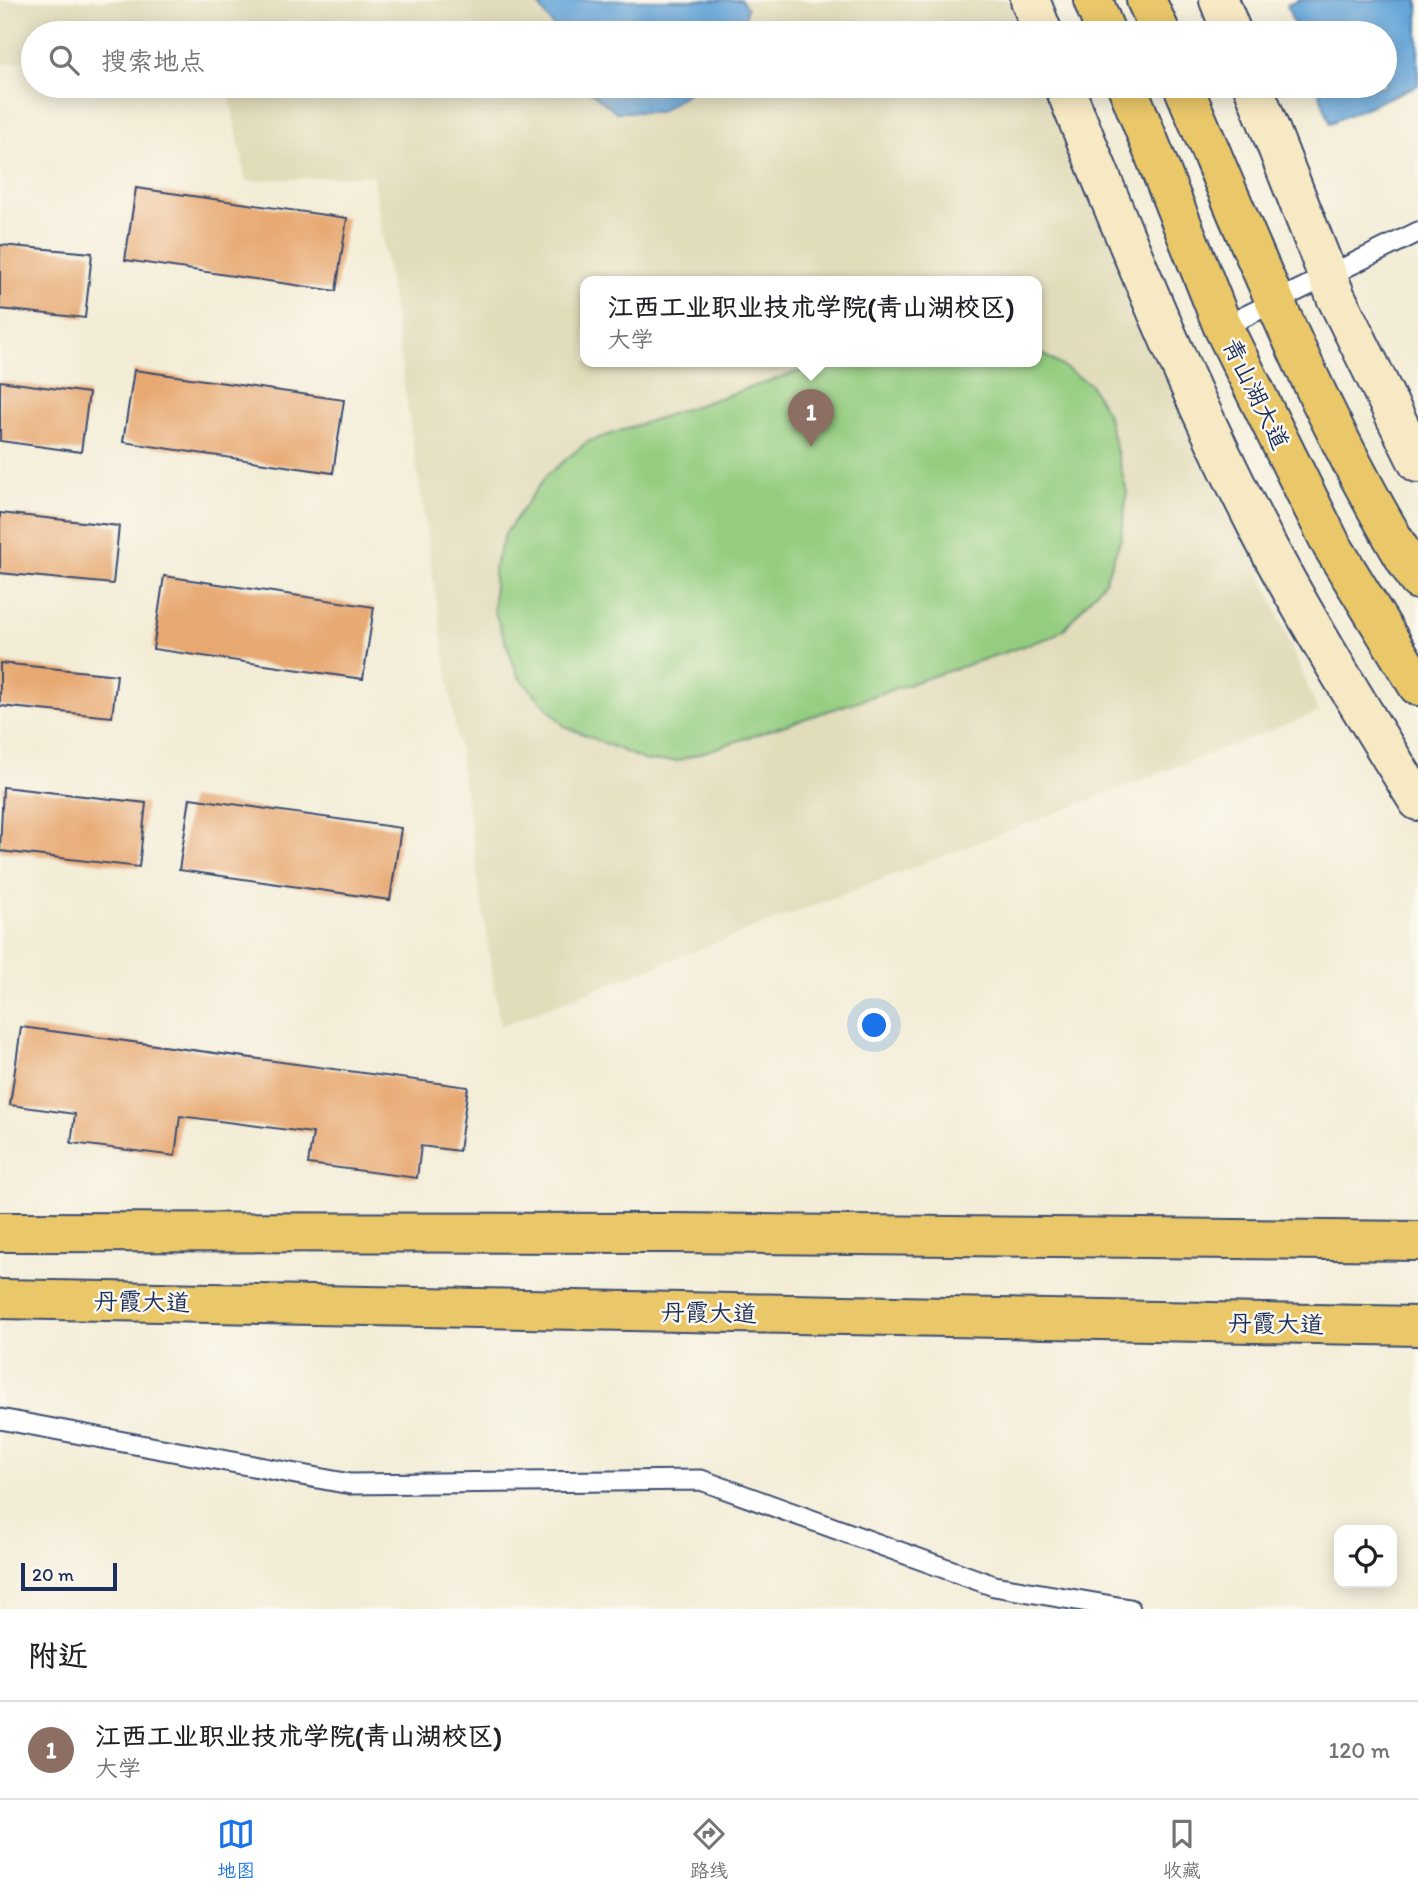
<!DOCTYPE html>
<html lang="zh">
<head>
<meta charset="utf-8">
<style>
	body { margin:0; font-family:Itim,"LXGW WenKai TC",sans-serif; background:#f2f2f2; color:#202124 }
	.controls { position:absolute; right:21px; bottom:21px; display:grid; overflow:hidden; border-radius:14px; box-shadow:0 4px 18px #0003 }
	.controls button { width:63px; height:63px; display:grid; place-items:center; padding:0; border:0; border-bottom:2px solid #e0e0e0; background:#fff; color:#202124; font:35px sans-serif }
	.scale { position:absolute; left:21px; bottom:18px; width:96px; box-sizing:border-box; padding-left:7px; border:4px solid #1b2f5e; border-top:0; font-size:19px; line-height:24px; white-space:nowrap; color:#1b2f5e; -webkit-text-stroke:5px #fbf7ec; paint-order:stroke }
	.you { position:absolute; left:875px; top:1026px; width:24px; height:24px; margin:-18px; border:5px solid #fff; border-radius:50%; background:#1a73e8; box-shadow:0 0 0 10px #1a73e833 }
	.badge { display:grid; place-items:center; width:46px; height:46px; border-radius:50%; background:#1a73e8; color:#fff; font-size:23px; font-weight:700 }
	.pin { position:absolute; translate:-50% -58px; filter:drop-shadow(0 2px 4px #0008) }
	.pin::after { content:''; position:absolute; top:37px; width:24px; height:21px; background:inherit; clip-path:polygon(0 0,100% 0,50% 100%) }
	.popup { position:absolute; left:580px; top:276px; width:462px; height:91px; box-sizing:border-box; display:grid; place-content:center; border-radius:14px; background:#fff; filter:drop-shadow(0 2px 5px #0005); font-size:23px; white-space:nowrap; color:#757577 }
	.popup b { font-size:26px; color:#202124 }
	.popup::after { content:''; position:absolute; left:50%; top:100%; margin-left:-14px; border:14px solid transparent; border-top-color:#fff }
	.list { margin:0; padding:0; list-style:none }
	h2 { display:flex; justify-content:space-between; align-items:center; height:91px; margin:0; padding:0 28px; font-size:30px }
	h2 small { font-size:23px; font-weight:400; color:#757577 }
	.list li { display:grid; grid-template-columns:46px 1fr auto; gap:21px; align-items:center; box-sizing:border-box; height:98px; padding:0 28px; border-top:2px solid #e0e0e0 }
	.list b { display:block; font-size:26px; white-space:nowrap }
	.list p { margin:0; font-size:23px; white-space:nowrap; color:#757577 }
	.list em { font-size:23px; font-style:normal; color:#757577 }
	.icon { flex:none; width:38px; height:38px; fill:none; stroke:currentColor; stroke-width:2; stroke-linecap:round; stroke-linejoin:round }
	.map { position:relative; flex:none; width:1418px; height:1609px; overflow:hidden }
	.search { position:absolute; background:#fff; box-shadow:0 4px 18px #0003; left:21px; right:21px; top:21px; height:77px; display:flex; align-items:center; gap:18px; box-sizing:border-box; padding:0 24px; border-radius:38px; color:#757577; font-size:26px }
	.sheet { height:189px; background:#fff }
	nav { display:flex; justify-content:space-around; align-items:center; box-sizing:border-box; height:98px; border-top:2px solid #e0e0e0; background:#fff; font-size:19px; color:#757577 }
	nav a { display:grid; justify-items:center; gap:4px }
	nav .on { color:#1a73e8 }
	.map>svg:first-child { display:block }
	.built { fill:#e1dcba; fill-rule:evenodd }
	.green { fill:#94cd80; stroke:#587e6f; stroke-width:2 }
	.water { fill:#66a6d9; stroke:#406a9c; stroke-width:2 }
	.building { fill:#e7a871 }
	.lines { fill:none; stroke-linecap:round; stroke-linejoin:round }
	.lane-casing { stroke:#3b4c70; stroke-width:23 }
	.secondary-casing { stroke:#3b4c70; stroke-width:42 }
	.primary-casing { stroke:#3b4c70; stroke-width:42 }
	.lane { stroke:#fff; stroke-width:19 }
	.secondary { stroke:#f7e9c3; stroke-width:38 }
	.primary { stroke:#eac769; stroke-width:38 }
	.labels { text-anchor:middle; stroke-width:5; stroke-linejoin:round; paint-order:stroke }
	.street-label { font-size:24px; fill:#1b2f5e; stroke:#fbf7ec }
</style>
</head>
<body>
<div class="map">
<svg width="1418" height="1609" viewBox="0 0 1418 1609">
	<rect width="100%" height="100%" fill="#fbf7ec"/>
	<filter id="ink" filterUnits="userSpaceOnUse"><feTurbulence type="fractalNoise" baseFrequency=".0143" numOctaves="2"/><feDisplacementMap in="SourceGraphic" scale="14" xChannelSelector="R" yChannelSelector="G"/><feConvolveMatrix kernelMatrix="1 2 1 2 8 2 1 2 1" color-interpolation-filters="sRGB"/></filter>
	<filter id="wash" filterUnits="userSpaceOnUse"><feTurbulence type="fractalNoise" baseFrequency=".00686" numOctaves="4" result="noise"/><feDisplacementMap in="SourceGraphic" scale="28" xChannelSelector="R" yChannelSelector="G"/><feGaussianBlur stdDeviation="1.57" result="paint"/><feColorMatrix in="noise" values="0 0 0 0 0 0 0 0 0 0 0 0 0 0 0 0 0 1.4 0 .05"/><feComposite in="paint" operator="in"/></filter>
	<g filter="url(#wash)">
		<rect width="100%" height="100%" fill="#f3edd7"/>
		<g class="built">
			<path d="M0,0H1026L1040,33H218L216,24L169,33H33V59L0,65Z"/>
			<path d="M228,86H1061L1318,712L500,1026L373,175L246,181ZM585,281H1037V361H585Z"/>
		</g>
		<path class="green" d="M1037,350L1090,384L1107,413L1127,492L1121,538L1105,581L1064,629L1051,637L677,761H646L564,726L518,676L494,610V568L505,534L546,476L587,442L830,361H1037Z"/>
		<g class="water">
			<path d="M535,0H741L747,8L742,33H558Z"/>
			<path d="M1300,0H1418V85L1330,123L1317,86H1385V33H1297L1287,5Z"/>
			<path d="M583,86H698L659,112H616Z"/>
		</g>
		<g id="blocks">
			<g class="building">
				<path d="M136,188L347,218L336,291L125,260Z"/>
				<path d="M0,245L92,253L85,318L0,309Z"/>
				<path d="M134,370L344,400L333,473L123,442Z"/>
				<path d="M0,381L89,393L81,452L0,441Z"/>
				<path d="M0,513L119,526L113,584L0,573Z"/>
				<path d="M164,576L374,607L363,679L153,649Z"/>
				<path d="M0,663L117,675L112,717L0,706Z"/>
				<path d="M3,787L146,803L139,867L0,851Z"/>
				<path d="M190,798L401,828L390,900L179,870Z"/>
				<path d="M21,1027L468,1087L459,1151L421,1146L417,1178L308,1164L313,1133L180,1116L175,1156L71,1143L75,1114L10,1105Z"/>
			</g>
		</g>
	</g>
	<g filter="url(#ink)">
		<use href="#blocks" fill-opacity="0" stroke="#3b4c70" stroke-width="2"/>
		<g class="lines">
			<defs>
				<g id="lane">
					<path d="M1223,327L1418,232"/>
					<path d="M0,1419L350,1484L701,1480L994,1586L1130,1609"/>
				</g>
				<g id="secondary">
					<path d="M1030,0L1043,33"/>
					<path d="M1219,0L1232,33"/>
					<path d="M1064,86C1125,238 1187,391 1262,536C1310,627 1364,714 1418,801"/>
					<path d="M1253,86L1336,297L1418,463"/>
				</g>
				<g id="primary">
					<path d="M1093,0L1106,33"/>
					<path d="M1146,0L1161,33"/>
					<path d="M1127,86L1223,327L1331,544L1418,686"/>
					<path d="M1183,86C1254,253 1322,425 1418,580"/>
					<path d="M0,1232L672,1233L1418,1241"/>
					<path d="M0,1299L1418,1326"/>
				</g>
			</defs>
			<use href="#lane" class="lane-casing"/>
			<use href="#secondary" class="secondary-casing"/>
			<use href="#primary" class="primary-casing"/>
			<use href="#lane" class="lane"/>
			<use href="#secondary" class="secondary"/>
			<use href="#primary" class="primary"/>
		</g>
	</g>
	<g class="labels">
		<g class="street-label">
			<text transform="translate(1256 394) rotate(64)" y="8">青山湖大道</text>
			<text transform="translate(142 1302) rotate(1)" y="8">丹霞大道</text>
			<text transform="translate(709 1313) rotate(1)" y="8">丹霞大道</text>
			<text transform="translate(1276 1324) rotate(1)" y="8">丹霞大道</text>
		</g>
	</g>
</svg>
<div class="controls">
<button><svg class="icon" aria-label="locate" viewBox="0 0 24 24"><circle cx="12" cy="12" r="6"/><path d="M12 2v4M12 18v4M2 12h4M18 12h4"/></svg></button>
</div>
<div class="scale">20 m</div>
<div class="you"></div>
<div class="pin badge" style="left:811px;top:447px;background:#8d6e63">1</div>
<div class="popup"><b>江西工业职业技术学院(青山湖校区)</b>大学</div>
<div class="search"><svg class="icon" aria-label="search" viewBox="0 0 24 24"><circle cx="10" cy="10" r="6"/><path d="M15 15l6 6"/></svg>搜索地点</div>
</div>
<section class="sheet">
<h2>附近<small></small></h2>
<ul class="list">
<li><span class="badge" style="background:#8d6e63">1</span><div><b>江西工业职业技术学院(青山湖校区)</b><p>大学</p></div><em>120 m</em></li>
</ul>
</section>
<nav>
<a class="on"><svg class="icon" aria-label="map" viewBox="0 0 24 24"><path d="M3 6l6-2 6 2 6-2v14l-6 2-6-2-6 2zM9 4v14M15 6v14"/></svg>地图</a>
<a><svg class="icon" aria-label="directions" viewBox="0 0 24 24"><path d="M12 3l9 9-9 9-9-9zM9 14v-3h6M13 9l2 2-2 2"/></svg>路线</a>
<a><svg class="icon" aria-label="saved" viewBox="0 0 24 24"><path d="M7 4h10v16l-5-4-5 4z"/></svg>收藏</a>
</nav>
</body>
</html>
